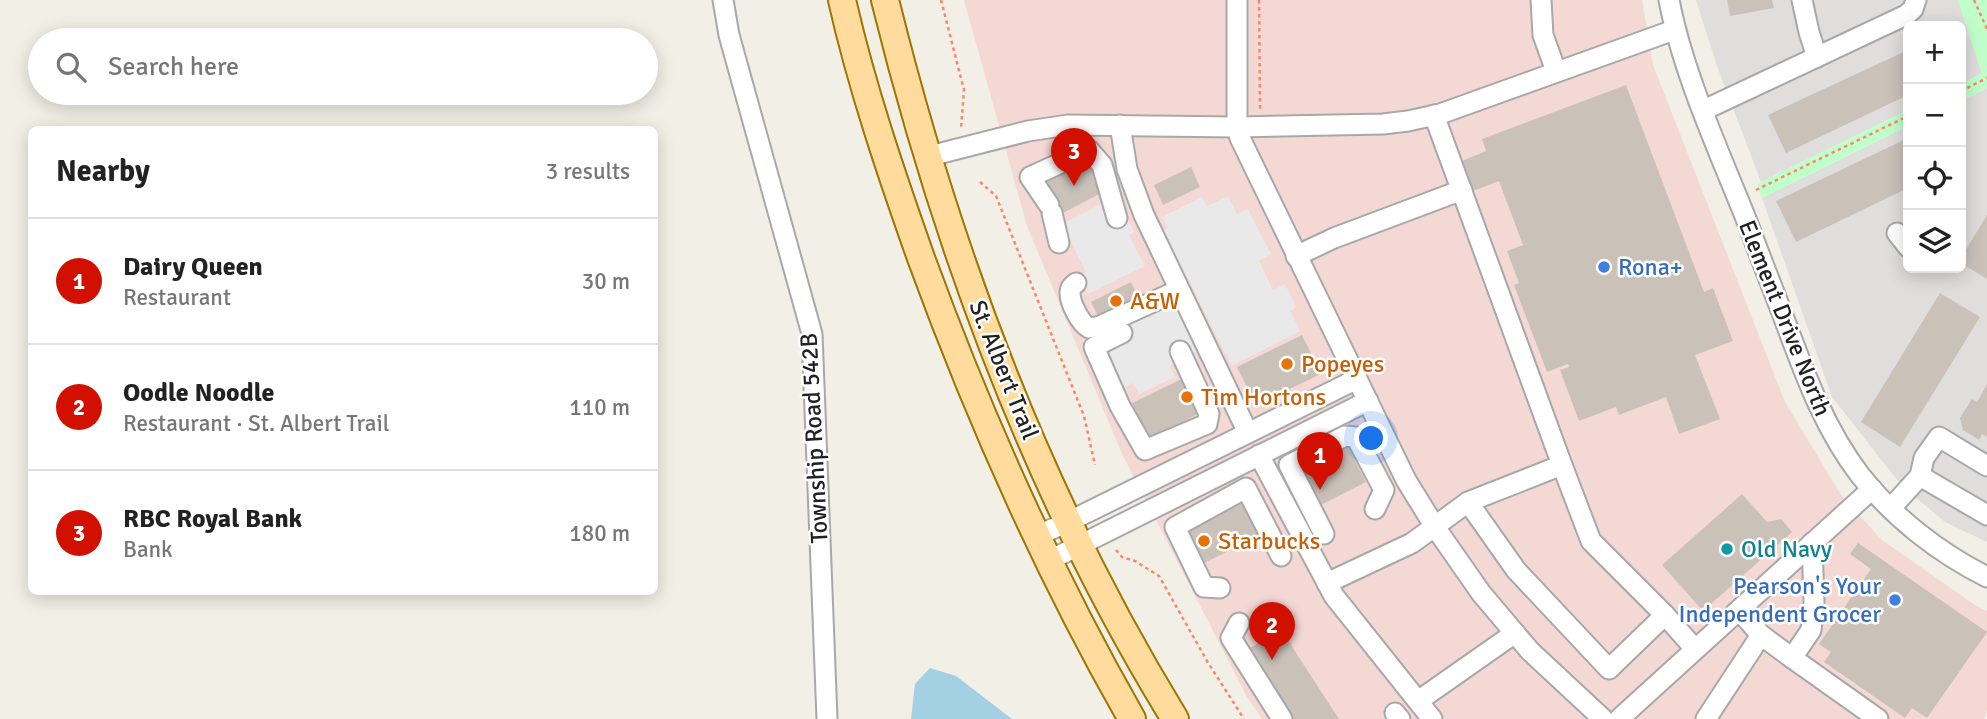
<!DOCTYPE html>
<html lang="en">
<head>
<meta charset="utf-8">
<style>
	body { margin:0; font-family:Signika,sans-serif; background:#f2f2f2; color:#222 }
	.controls { position:absolute; right:21px; top:21px; display:grid; overflow:hidden; border-radius:10px; box-shadow:0 4px 18px #0003 }
	.controls button { width:63px; height:63px; display:grid; place-items:center; padding:0; border:0; border-bottom:2px solid #e0e0e0; background:#fff; color:#222; font:35px sans-serif }
	.you { position:absolute; left:1372px; top:439px; width:24px; height:24px; margin:-18px; border:5px solid #fff; border-radius:50%; background:#1a73e8; box-shadow:0 0 0 10px #1a73e833 }
	.badge { display:grid; place-items:center; width:46px; height:46px; border-radius:50%; background:#d11000; color:#fff; font-size:23px; font-weight:700 }
	.pin { position:absolute; translate:-50% -58px; filter:drop-shadow(0 2px 4px #0008) }
	.pin::after { content:''; position:absolute; top:37px; width:24px; height:21px; background:inherit; clip-path:polygon(0 0,100% 0,50% 100%) }
	.list { margin:0; padding:0; list-style:none }
	h2 { display:flex; justify-content:space-between; align-items:center; height:91px; margin:0; padding:0 28px; font-size:30px }
	h2 small { font-size:23px; font-weight:400; color:#767676 }
	.list li { display:grid; grid-template-columns:46px 1fr auto; gap:21px; align-items:center; box-sizing:border-box; height:126px; padding:0 28px; border-top:2px solid #e0e0e0 }
	.list b { display:block; font-size:26px; white-space:nowrap }
	.list p { margin:0; font-size:23px; white-space:nowrap; color:#767676 }
	.list em { font-size:23px; font-style:normal; color:#767676 }
	.icon { flex:none; width:38px; height:38px; fill:none; stroke:currentColor; stroke-width:2; stroke-linecap:round; stroke-linejoin:round }
	.map { position:relative; flex:none; width:1987px; height:719px; overflow:hidden }
	.search { position:absolute; background:#fff; box-shadow:0 4px 18px #0003; left:28px; top:28px; width:630px; height:77px; display:flex; align-items:center; gap:18px; box-sizing:border-box; padding:0 24px; border-radius:38px; color:#767676; font-size:26px }
	.panel { position:absolute; background:#fff; box-shadow:0 4px 18px #0003; left:28px; top:126px; width:630px; height:469px; border-radius:10px }
	.map>svg:first-child { display:block }
	.residential { fill:#dfdedd }
	.commercial { fill:#f4d8d4 }
	.park { fill:#c0ffca }
	.parking { fill:#e9e9e9 }
	.water { fill:#a3d0e3 }
	.building { fill:#cac2b9 }
	.lines { fill:none; stroke-linecap:round; stroke-linejoin:round }
	.minor-casing { stroke:#a8a8a8; stroke-width:23 }
	.major-casing { stroke:#9d7500; stroke-width:30 }
	.path { stroke:#ff856a; stroke-width:2.5; stroke-dasharray:3.5 3.5; stroke-linecap:butt }
	.minor { stroke:#fff; stroke-width:19 }
	.major { stroke:#ffdc9e; stroke-width:26 }
	.shop-dot { fill:#3f7fe0; stroke:#fff; stroke-width:2.5 }
	.food-dot { fill:#e8710a; stroke:#fff; stroke-width:2.5 }
	.culture-dot { fill:#0f9aa8; stroke:#fff; stroke-width:2.5 }
	.labels { text-anchor:middle; stroke-width:5; stroke-linejoin:round; paint-order:stroke }
	.shop-label { font-size:24px; fill:#366cbe; stroke:#fff; text-anchor:start }
	.food-label { font-size:24px; fill:#c56008; stroke:#fff; text-anchor:start }
	.street-label { font-size:24px; fill:#212121; stroke:#fff }
	.culture-label { font-size:24px; fill:#0d838f; stroke:#fff; text-anchor:start }
</style>
</head>
<body>
<div class="map">
<svg width="1987" height="719" viewBox="0 0 1987 719">
	<rect width="100%" height="100%" fill="#f2efe6"/>
	<g class="residential">
		<path d="M1696,0H1958L1982,74L1961,84V26H1908V110L1761,182L1717,66Z"/>
		<path d="M1987,88V542L1945,522L1902,486L1832,397L1762,198L1908,126V268H1961V101Z"/>
	</g>
	<path class="commercial" d="M964,0H1642L1653,65L1785,402L1841,495L1882,540L1975,605L1987,611V711L1984,719H1262L1246,695L1122,454L1027,226Z"/>
	<g class="park">
		<path d="M1958,0H1987V88L1961,101V84L1982,73Z"/>
		<path d="M1908,110V126L1762,198L1757,184Z"/>
	</g>
	<g class="parking">
		<path d="M1228,196L1237,214L1248,209L1271,254L1259,261L1273,290L1285,284L1296,307L1290,311L1300,331L1232,366L1163,230L1168,228L1162,217L1202,197L1207,206Z"/>
		<path d="M1101,204L1107,214L1122,207L1134,232L1129,235L1145,266L1088,294L1079,276L1086,272L1062,224Z"/>
		<path d="M1174,302L1197,352L1170,365L1175,377L1139,394L1133,383L1119,390L1101,352L1108,333Z"/>
	</g>
	<path class="water" d="M930,668L956,676L1012,719H911L915,684Z"/>
	<g class="building">
		<path d="M1727,0H1772L1774,8L1730,16Z"/>
		<path d="M1908,50V95L1786,153L1768,115Z"/>
		<path d="M1626,85L1704,292L1713,288L1733,341L1695,355L1720,419L1679,434L1666,397L1619,415L1616,407L1579,421L1560,370L1569,367L1568,364L1547,372L1514,285L1519,283L1507,251L1523,245L1499,181L1473,191L1462,161L1486,151L1482,139Z"/>
		<path d="M1908,138V188L1796,242L1776,201Z"/>
		<path d="M1088,158L1105,191L1061,214L1043,180Z"/>
		<path d="M1191,167L1200,187L1163,205L1154,185Z"/>
		<path d="M1987,215V279L1961,263V258Z"/>
		<path d="M1131,282L1140,301L1100,320L1091,302Z"/>
		<path d="M1940,293L1980,317L1900,447L1861,422Z"/>
		<path d="M1302,335L1321,374L1256,405L1237,367Z"/>
		<path d="M1184,378L1201,412L1151,440L1132,403Z"/>
		<path d="M1987,384V437L1982,434L1979,440L1963,430L1960,418L1972,399L1977,402Z"/>
		<path d="M1346,443L1366,482L1317,507L1297,468Z"/>
		<path d="M1742,494L1767,522L1781,519L1792,532L1703,611L1662,565Z"/>
		<path d="M1240,497L1259,536L1200,565L1181,526Z"/>
		<path d="M1858,543L1987,632L1927,718L1912,708L1905,718L1824,662L1831,652L1819,644L1871,569L1850,554Z"/>
		<path d="M1282,629L1298,656L1339,719H1291L1248,649Z"/>
	</g>
	<g class="lines">
		<defs>
			<g id="minor">
				<path d="M723,0L729,35L812,334L827,719"/>
				<path d="M1237,0V127L1240,138L1406,480L1435,527L1481,593L1530,651L1603,719"/>
				<path d="M1541,0L1543,35L1556,71"/>
				<path d="M1669,0C1683,74 1720,153 1748,224C1759,254 1771,284 1782,313C1803,369 1823,427 1860,475C1893,517 1939,553 1987,577"/>
				<path d="M1802,0L1809,32L1817,57"/>
				<path d="M1704,110L1906,15L1913,9L1916,0"/>
				<path d="M1120,125L1127,169L1144,215L1248,433"/>
				<path d="M926,157L1028,131L1068,125L1237,127L1383,124L1408,121L1440,114L1674,30"/>
				<path d="M1049,205L1030,177L1089,150L1102,165L1117,218"/>
				<path d="M1052,213L1059,243"/>
				<path d="M1897,233L1908,247"/>
				<path d="M1296,256L1334,238L1462,190"/>
				<path d="M1076,283C1072,286 1070,288 1070,293C1070,303 1080,323 1089,328L1100,326L1179,290"/>
				<path d="M1122,333L1094,347L1120,406L1145,450L1207,424L1209,414L1180,351"/>
				<path d="M1259,455L1334,596L1432,719"/>
				<path d="M1562,465L1591,541L1665,615"/>
				<path d="M1920,476L1987,515"/>
				<path d="M1468,502L1516,570L1609,669L1665,615L1695,649"/>
				<path d="M1891,508L1920,476L1924,458L1939,437L1987,466"/>
				<path d="M1324,534L1289,465L1345,436L1356,437L1384,490L1375,509"/>
				<path d="M1036,536L1068,522L1357,379"/>
				<path d="M1048,561L1368,401"/>
				<path d="M1327,583L1412,543L1468,502L1562,465L1434,115"/>
				<path d="M1220,588L1204,587L1175,527L1246,488L1281,556"/>
				<path d="M1739,610L1761,635L1792,658L1811,630L1814,602L1812,543"/>
				<path d="M1239,623L1231,638L1282,719"/>
				<path d="M1792,658L1878,719"/>
				<path d="M1418,701L1515,633"/>
				<path d="M1395,713L1400,719"/>
				<path d="M1619,719L1872,489"/>
				<path d="M1706,719L1761,635"/>
			</g>
			<g id="major">
				<path d="M842,0C862,88 891,173 921,258C979,417 1048,572 1132,719"/>
				<path d="M885,0C947,251 1039,498 1175,719"/>
			</g>
		</defs>
		<use href="#minor" class="minor-casing"/>
		<use href="#major" class="major-casing"/>
		<g class="path">
			<path d="M941,0L964,90L961,128"/>
			<path d="M1259,0L1260,109"/>
			<path d="M1974,0L1987,29"/>
			<path d="M1961,91L1987,78"/>
			<path d="M980,182L996,196L1084,416L1095,465"/>
			<path d="M1756,190L1908,116"/>
			<path d="M1116,550L1122,557L1135,561L1159,576L1207,661L1244,719"/>
		</g>
		<use href="#minor" class="minor"/>
		<use href="#major" class="major"/>
	</g>
	<g class="shop-dot">
		<circle cx="1604" cy="267" r="7"/>
		<circle cx="1895" cy="600" r="7"/>
	</g>
	<g class="food-dot">
		<circle cx="1116" cy="301" r="7"/>
		<circle cx="1287" cy="364" r="7"/>
		<circle cx="1187" cy="397" r="7"/>
		<circle cx="1204" cy="541" r="7"/>
	</g>
	<circle class="culture-dot" cx="1727" cy="549" r="7"/>
	<g class="labels">
		<g class="shop-label">
			<text x="1618" y="275">Rona+</text>
			<text x="1881" y="594" text-anchor="end">Pearson's Your<tspan x="1881" dy="28">Independent Grocer</tspan></text>
		</g>
		<g class="food-label">
			<text x="1130" y="309">A&amp;W</text>
			<text x="1301" y="372">Popeyes</text>
			<text x="1201" y="405">Tim Hortons</text>
			<text x="1218" y="549">Starbucks</text>
		</g>
		<g class="street-label">
			<text transform="translate(1785 318) rotate(68)" y="8">Element Drive North</text>
			<text transform="translate(1004 370) rotate(68)" y="8">St. Albert Trail</text>
			<text transform="translate(814 438) rotate(-93)" y="8">Township Road 542B</text>
		</g>
		<g class="culture-label">
			<text x="1741" y="557">Old Navy</text>
		</g>
	</g>
</svg>
<div class="controls">
<button>+</button>
<button>−</button>
<button><svg class="icon" aria-label="locate" viewBox="0 0 24 24"><circle cx="12" cy="12" r="6"/><path d="M12 2v4M12 18v4M2 12h4M18 12h4"/></svg></button>
<button><svg class="icon" aria-label="layers" viewBox="0 0 24 24"><path d="M12 4l9 5-9 5-9-5zM3 14l9 5 9-5"/></svg></button>
</div>
<div class="you"></div>
<div class="pin badge" style="left:1320px;top:490px">1</div>
<div class="pin badge" style="left:1272px;top:660px">2</div>
<div class="pin badge" style="left:1074px;top:186px">3</div>
<div class="search"><svg class="icon" aria-label="search" viewBox="0 0 24 24"><circle cx="10" cy="10" r="6"/><path d="M15 15l6 6"/></svg>Search here</div>
<section class="panel">
<h2>Nearby<small>3 results</small></h2>
<ul class="list">
<li><span class="badge">1</span><div><b>Dairy Queen</b><p>Restaurant</p></div><em>30 m</em></li>
<li><span class="badge">2</span><div><b>Oodle Noodle</b><p>Restaurant · St. Albert Trail</p></div><em>110 m</em></li>
<li><span class="badge">3</span><div><b>RBC Royal Bank</b><p>Bank</p></div><em>180 m</em></li>
</ul>
</section>
</div>
</body>
</html>
